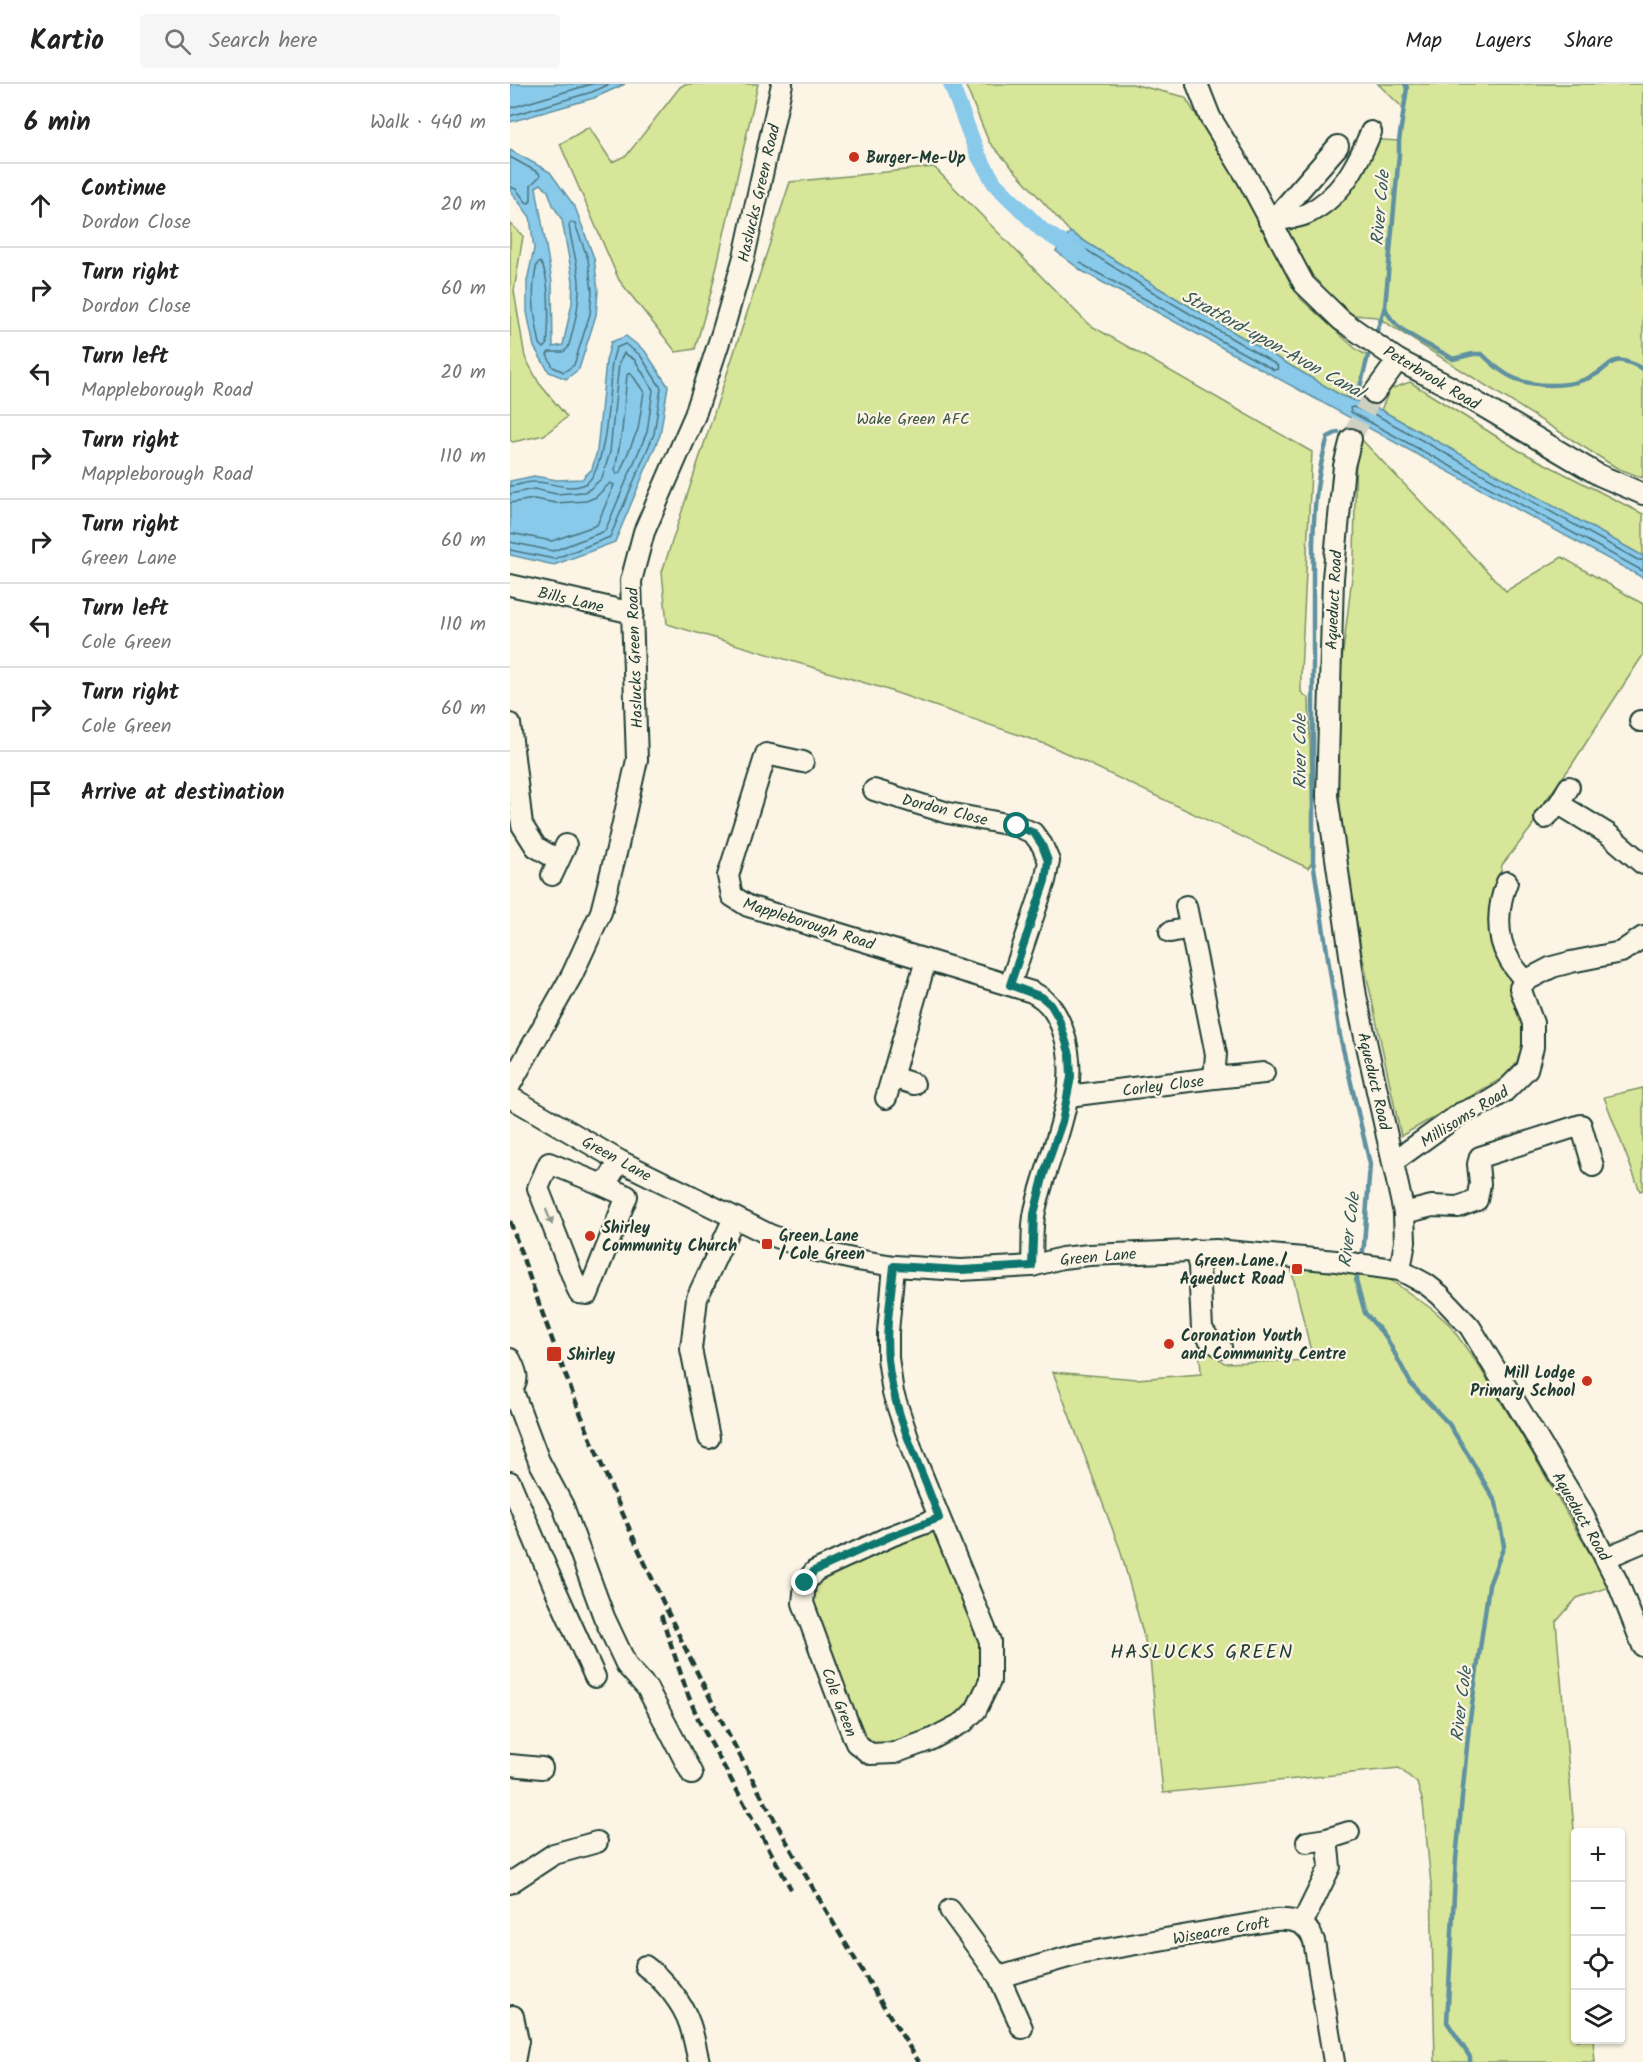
<!DOCTYPE html>
<html lang="en">
<head>
<meta charset="utf-8">
<style>
	body { margin:0; font-family:Kalam,sans-serif; background:#f6f6f6; color:#222 }
	.controls { position:absolute; right:18px; bottom:18px; display:grid; overflow:hidden; border-radius:6px; box-shadow:0 2px 4px #0004 }
	.controls button { width:54px; height:54px; display:grid; place-items:center; padding:0; border:0; border-bottom:2px solid #e0e0e0; background:#fff; color:#222; font:30px sans-serif }
	.stop { position:absolute; width:18px; height:18px; margin:-14px; border:4px solid #0f766e; border-radius:50%; background:#fff }
	.stop.end { background:#0f766e; border-color:#fff; box-shadow:0 2px 6px #0008 }
	.list { margin:0; padding:0; list-style:none }
	h2 { display:flex; justify-content:space-between; align-items:center; height:78px; margin:0; padding:0 24px; font-size:26px }
	h2 small { font-size:20px; font-weight:400; color:#767676 }
	.list li { display:grid; grid-template-columns:39px 1fr auto; gap:18px; align-items:center; box-sizing:border-box; height:84px; padding:0 24px; border-top:2px solid #e0e0e0 }
	.list b { display:block; font-size:22px; white-space:nowrap }
	.list p { margin:0; font-size:20px; white-space:nowrap; color:#767676 }
	.list em { font-size:20px; font-style:normal; color:#767676 }
	.icon { flex:none; width:33px; height:33px; fill:none; stroke:currentColor; stroke-width:2; stroke-linecap:round; stroke-linejoin:round }
	.map { position:relative; flex:none; width:1133px; height:1978px; overflow:hidden }
	header { display:flex; align-items:center; gap:36px; box-sizing:border-box; height:84px; padding:0 30px; background:#fff; border-bottom:2px solid #e0e0e0 }
	header strong { font-size:28px }
	nav { display:flex; gap:33px; margin-inline-start:auto; font-size:21px }
	.search { width:420px; height:54px; background:#f6f6f6; display:flex; align-items:center; gap:15px; box-sizing:border-box; padding:0 21px; border-radius:6px; color:#767676; font-size:22px }
	main { display:flex }
	aside { flex:1; background:#fff }
	.map>svg:first-child { display:block }
	.green { fill:#d8e699; stroke:#7c9266; stroke-width:1.5 }
	.water { fill:#89c9ea; stroke:#5f91a1; stroke-width:1.5; fill-rule:evenodd }
	.lines { fill:none; stroke-linecap:round; stroke-linejoin:round }
	.shore { stroke:#49757d; stroke-width:1.5 }
	.stream { stroke:#5f91a1; stroke-width:4.5 }
	.canal { stroke:#89c9ea; stroke-width:16 }
	.minor-tunnel { stroke:#d0d0c2; stroke-width:20; stroke-dasharray:20 10; stroke-linecap:butt }
	.minor-casing { stroke:#1f3d34; stroke-width:24 }
	.minor { stroke:#fcf5e5; stroke-width:20 }
	.rail { stroke:#1f3d34; stroke-width:4.5; stroke-dasharray:9 4.5; stroke-linecap:butt }
	.oneway { fill:#8e998c }
	.route { stroke:#0f766e; stroke-width:8 }
	.poi-dot { fill:#c8321e; stroke:#fcf5e5; stroke-width:2 }
	.labels { text-anchor:middle; stroke-width:4.5; stroke-linejoin:round; paint-order:stroke }
	.poi-label { font-size:16px; font-weight:bold; fill:#1f3d34; stroke:#fcf5e5; text-anchor:start }
	.street-label { font-size:16px; fill:#1f3d34; stroke:#fcf5e5 }
	.park-label { font-size:16px; fill:#3b5643; stroke:#fcf5e5 }
	.water-label { font-size:18px; font-style:italic; fill:#345958; stroke:#fcf5e5 }
	.quarter-label { font-size:20px; letter-spacing:1.5px; fill:#1f3d34; stroke:#fcf5e5 }
</style>
</head>
<body>
<header>
<strong>Kartio</strong>
<div class="search"><svg class="icon" aria-label="search" viewBox="0 0 24 24"><circle cx="10" cy="10" r="6"/><path d="M15 15l6 6"/></svg>Search here</div>
<nav><a>Map</a><a>Layers</a><a>Share</a></nav>
</header>
<main>
<aside>
<h2>6 min<small>Walk · 440 m</small></h2>
<ul class="list">
<li><svg class="icon" aria-label="ahead" viewBox="0 0 24 24"><path d="M12 20V5M6 11l6-6 6 6"/></svg><div><b>Continue</b><p>Dordon Close</p></div><em>20 m</em></li>
<li><svg class="icon" aria-label="right" viewBox="0 0 24 24"><path d="M7 20v-9h11M14 6l5 5-5 5"/></svg><div><b>Turn right</b><p>Dordon Close</p></div><em>60 m</em></li>
<li><svg class="icon" aria-label="left" viewBox="0 0 24 24"><path d="M17 20v-9H6M10 6l-5 5 5 5"/></svg><div><b>Turn left</b><p>Mappleborough Road</p></div><em>20 m</em></li>
<li><svg class="icon" aria-label="right" viewBox="0 0 24 24"><path d="M7 20v-9h11M14 6l5 5-5 5"/></svg><div><b>Turn right</b><p>Mappleborough Road</p></div><em>110 m</em></li>
<li><svg class="icon" aria-label="right" viewBox="0 0 24 24"><path d="M7 20v-9h11M14 6l5 5-5 5"/></svg><div><b>Turn right</b><p>Green Lane</p></div><em>60 m</em></li>
<li><svg class="icon" aria-label="left" viewBox="0 0 24 24"><path d="M17 20v-9H6M10 6l-5 5 5 5"/></svg><div><b>Turn left</b><p>Cole Green</p></div><em>110 m</em></li>
<li><svg class="icon" aria-label="right" viewBox="0 0 24 24"><path d="M7 20v-9h11M14 6l5 5-5 5"/></svg><div><b>Turn right</b><p>Cole Green</p></div><em>60 m</em></li>
<li><svg class="icon" aria-label="arrive" viewBox="0 0 24 24"><path d="M6 21V4h12l-3 4 3 4H6"/></svg><div><b>Arrive at destination</b></div></li>
</ul>
</aside>
<div class="map">
<svg width="1133" height="1978" viewBox="0 0 1133 1978">
	<rect width="100%" height="100%" fill="#fcf5e5"/>
	<filter id="ink" filterUnits="userSpaceOnUse"><feTurbulence type="fractalNoise" baseFrequency=".0167" numOctaves="2"/><feDisplacementMap in="SourceGraphic" scale="12" xChannelSelector="R" yChannelSelector="G"/><feConvolveMatrix kernelMatrix="1 2 1 2 8 2 1 2 1" color-interpolation-filters="sRGB"/></filter>
	<g filter="url(#ink)">
		<g class="green">
			<path d="M175,0H248L201,208L185,265L166,268L109,196L50,60L79,43L102,78L117,71L170,3Z"/>
			<path d="M455,0H622L675,13L749,132L791,215L847,266L858,272L850,303L845,314L832,312L647,203L560,148L479,58Z"/>
			<path d="M868,0H1133V394L1107,384L867,233L843,231L817,208L795,185L775,142L822,110L857,55L889,57L893,24Z"/>
			<path d="M424,83L578,240L802,368L791,588V608L799,615L803,777L798,784L541,662L372,604L157,540L152,488L280,98Z"/>
			<path d="M0,139L13,152L4,207L15,273L29,299L57,333L34,351L3,358L0,356Z"/>
			<path d="M900,298L1008,366L1133,430V472L871,326L880,305Z"/>
			<path d="M853,357L996,507L1052,473L1133,520V571L1061,682L1031,723L1021,744L992,781L981,836L1001,894L1012,938L1014,967L998,991L891,1052L852,870L831,743L828,693L831,585L844,476L846,358Z"/>
			<path d="M1133,1004V1106L1130,1107L1094,1013Z"/>
			<path d="M781,1184L836,1187L879,1195L922,1225L939,1240L969,1282L1020,1365L1099,1503L1067,1514L1046,1538L1065,1757L1066,1956H1083L1085,1978H925L921,1800L913,1719L907,1699L889,1684L653,1709L640,1575L610,1465L543,1288L627,1295L691,1290L689,1257L714,1279L803,1276Z"/>
			<path d="M429,1434L480,1557L466,1626L384,1669L346,1659L295,1499Z"/>
		</g>
		<g class="water">
			<path d="M0,0H115L84,14L0,38Z"/>
			<path d="M0,66L40,88L65,123L84,174L88,207L86,231L69,285L56,295L39,288L24,263L17,228V197L24,165L20,133L0,106ZM31,100L38,107L43,121L52,136L63,197L62,219L53,261L43,263L42,198L26,103Z"/>
			<path d="M560,148L647,203L832,312L871,326L1133,472V494L572,187L546,167Z"/>
			<path d="M116,252L135,267L158,302L150,351L105,458L44,481L0,471V397L24,392L47,396L72,395L82,385L87,367L96,277L101,258Z"/>
		</g>
		<g class="lines">
			<g class="shore">
				<path d="M0,24L82,0"/>
				<path d="M0,32L82,8L100,0"/>
				<path d="M0,73L29,89L30,92L21,101V116L19,119L16,118L6,105L0,103"/>
				<path d="M61,138L65,140L78,175L82,207L80,230L64,281L54,288L43,283L37,271L39,268H53L58,264C64,244 70,219 69,198C68,179 61,160 59,141Z"/>
				<path d="M561,158H564L643,208L767,281L768,285L764,286L575,182L556,167Z"/>
				<path d="M30,178C41,191 39,243 37,261L34,264L30,260C24,232 20,208 27,180Z"/>
				<path d="M120,288L134,308L128,345L110,388L107,390L105,386L112,347L117,291Z"/>
				<path d="M0,402C8,402 15,398 23,398C39,397 56,407 73,401C98,392 99,302 102,278L106,264L115,260L130,271L151,304L144,350L100,453L44,475L0,466"/>
				<path d="M0,410L24,405L46,410L74,408L80,405L92,394L100,368L109,279L114,269L125,276L143,306L137,348L95,447L43,467L0,458"/>
				<path d="M0,419L24,415L46,419L76,417L86,413L100,399L104,401L87,441L42,457L0,449"/>
				<path d="M1133,476H1128L868,332L843,323L840,324L841,328L1133,487"/>
			</g>
			<g class="stream">
				<path d="M875,223C882,248 923,262 943,275L963,270H972C982,280 993,290 1006,295C1026,303 1056,303 1076,295C1105,285 1096,265 1133,285"/>
				<path d="M866,250L875,223L889,70V57L897,4L895,0"/>
				<path d="M845,314L850,303L858,272"/>
				<path d="M828,348L818,353C807,389 804,423 803,461V777L830,952L860,1080L854,1161L851,1177"/>
				<path d="M849,1185L846,1197L855,1229L876,1253L901,1300L939,1340L960,1374L986,1419L994,1462L979,1501L959,1642L946,1775L937,1938L960,1973V1978"/>
			</g>
			<path class="canal" d="M441,0L468,71L485,100L532,146L570,170"/>
			<path class="minor-tunnel" d="M841,355L864,309"/>
			<defs>
				<g id="minor">
					<path d="M687,0L700,33L738,95L794,200L831,236L888,276L942,304L1089,391L1133,410"/>
					<path d="M759,137C771,135 785,135 796,130C831,114 847,81 861,48"/>
					<path d="M759,137L773,125L828,62"/>
					<path d="M864,309L888,276"/>
					<path d="M841,355L834,382L823,494L817,712L846,912L894,1129L895,1158L890,1186"/>
					<path d="M0,501L123,529"/>
					<path d="M1130,637H1133"/>
					<path d="M0,640L12,741L26,763L48,776"/>
					<path d="M293,678L256,670L218,792L222,812L238,822L522,908C540,917 548,931 554,950C573,1010 538,1068 525,1127C521,1144 523,1164 522,1182"/>
					<path d="M364,706L438,729L507,742L523,749L532,761L539,777L535,797L500,901"/>
					<path d="M1049,720L1098,750L1133,780"/>
					<path d="M1035,734L1049,720L1059,703"/>
					<path d="M42,791L56,761"/>
					<path d="M997,798C988,820 985,851 998,873C1002,882 1009,889 1015,897"/>
					<path d="M660,848L680,844"/>
					<path d="M382,993L404,1000"/>
					<path d="M704,994L754,989"/>
					<path d="M0,1001L62,891L91,828L108,761L127,676L121,497L134,448L185,331L213,246L234,173L272,0"/>
					<path d="M558,1012L704,994L706,970L676,822"/>
					<path d="M0,1013L110,1077L260,1151L302,1166L347,1176L384,1182L451,1186L522,1182L552,1174L579,1171L706,1166L826,1177L890,1186L916,1200L930,1211L960,1243L1071,1427L1108,1499L1133,1562"/>
					<path d="M376,1014L416,876"/>
					<path d="M883,1078L951,1029L978,1018L994,1008L1017,985L1023,963V939L1010,904L1015,897L1042,883L1061,878L1111,868L1133,853"/>
					<path d="M88,1099L117,1112L78,1210L69,1209L28,1104L39,1079L88,1099L98,1096L110,1077"/>
					<path d="M894,1129L922,1122L948,1123L967,1116L970,1100L968,1080L970,1073L1071,1041L1083,1082"/>
					<path d="M685,1166L689,1182L692,1245L700,1256L711,1263"/>
					<path d="M384,1182L378,1248V1274L383,1309L403,1369L480,1557V1597L466,1626L454,1638L420,1656L384,1669L360,1670L346,1659L325,1606L293,1519L295,1499L305,1487L381,1452L429,1434"/>
					<path d="M0,1275C6,1287 11,1296 0,1307"/>
					<path d="M2,1305L29,1377L53,1422L94,1533L117,1582L137,1604L182,1690"/>
					<path d="M199,1354L181,1265L187,1214L224,1134"/>
					<path d="M0,1398L44,1502L85,1593"/>
					<path d="M1095,1474L1133,1458"/>
					<path d="M0,1681L32,1684"/>
					<path d="M797,1758L817,1755L839,1748"/>
					<path d="M0,1799L44,1770L87,1758"/>
					<path d="M440,1826L489,1893L512,1944"/>
					<path d="M792,1840L820,1783L817,1755"/>
					<path d="M135,1882C153,1895 173,1919 180,1941C184,1953 186,1966 189,1978"/>
					<path d="M489,1893L569,1870L764,1836C784,1835 797,1838 804,1857L824,1978"/>
					<path d="M3,1932L8,1957L4,1978"/>
				</g>
			</defs>
			<use href="#minor" class="minor-casing"/>
			<use href="#minor" class="minor"/>
			<g class="rail">
				<path d="M0,1137C25,1210 51,1282 80,1353C170,1571 282,1780 409,1978"/>
				<path d="M151,1531L178,1611L190,1639L281,1805"/>
			</g>
		</g>
		<defs><path id="oneway-solid" d="M-6-.8H1V-3.2L6.5 0L1 3.2V.8H-6Z" transform="scale(1.5)"/></defs>
		<use class="oneway" href="#oneway-solid" transform="translate(39 1133) rotate(68)"/>
	</g>
	<g class="lines" filter="url(#ink)">
		<path class="route" d="M295,1499L304,1487L381,1452L429,1434C411,1382 383,1331 378,1275C375,1245 381,1212 384,1182L451,1186L522,1182L524,1130L534,1090L552,1038L561,993L560,971L549,935L541,921L532,913L500,901L535,797L538,777L532,761L524,749L507,742"/>
	</g>
	<g class="poi-dot">
		<circle cx="344" cy="73" r="6"/>
		<circle cx="80" cy="1152" r="6"/>
		<rect x="251" y="1154" width="12" height="12" rx="3"/>
		<rect x="781" y="1179" width="12" height="12" rx="3"/>
		<circle cx="659" cy="1260" r="6"/>
		<rect x="36" y="1262" width="16" height="16" rx="3"/>
		<circle cx="1077" cy="1297" r="6"/>
	</g>
	<g class="labels">
		<g class="poi-label">
			<text x="356" y="79">Burger-Me-Up</text>
			<text x="92" y="1149">Shirley<tspan x="92" dy="18">Community Church</tspan></text>
			<text x="269" y="1157">Green Lane<tspan x="269" dy="18">/ Cole Green</tspan></text>
			<text x="775" y="1182" text-anchor="end">Green Lane /<tspan x="775" dy="18">Aqueduct Road</tspan></text>
			<text x="671" y="1257">Coronation Youth<tspan x="671" dy="18">and Community Centre</tspan></text>
			<text x="57" y="1276">Shirley</text>
			<text x="1065" y="1294" text-anchor="end">Mill Lodge<tspan x="1065" dy="18">Primary School</tspan></text>
		</g>
		<g class="street-label">
			<text transform="translate(248 109) rotate(-77)" y="6">Haslucks Green Road</text>
			<text transform="translate(922 293) rotate(31)" y="6">Peterbrook Road</text>
			<text transform="translate(61 515) rotate(13)" y="6">Bills Lane</text>
			<text transform="translate(823 516) rotate(-87)" y="6">Aqueduct Road</text>
			<text transform="translate(124 574) rotate(-92)" y="6">Haslucks Green Road</text>
			<text transform="translate(435 725) rotate(14)" y="6">Dordon Close</text>
			<text transform="translate(299 839) rotate(18)" y="6">Mappleborough Road</text>
			<text transform="translate(865 997) rotate(77)" y="6">Aqueduct Road</text>
			<text transform="translate(653 1001) rotate(-7)" y="6">Corley Close</text>
			<text transform="translate(954 1032) rotate(-32)" y="6">Millisoms Road</text>
			<text transform="translate(107 1074) rotate(29)" y="6">Green Lane</text>
			<text transform="translate(588 1172) rotate(-5)" y="6">Green Lane</text>
			<text transform="translate(1072 1432) rotate(60)" y="6">Aqueduct Road</text>
			<text transform="translate(330 1618) rotate(69)" y="6">Cole Green</text>
			<text transform="translate(711 1846) rotate(-10)" y="6">Wiseacre Croft</text>
		</g>
		<g class="park-label">
			<text x="403" y="340">Wake Green AFC</text>
		</g>
		<g class="water-label">
			<text transform="translate(870 124) rotate(-85)" y="6">River Cole</text>
			<text transform="translate(763 260) rotate(29)" y="6">Stratford-upon-Avon Canal</text>
			<text transform="translate(790 668) rotate(-90)" y="6">River Cole</text>
			<text transform="translate(839 1146) rotate(-83)" y="6">River Cole</text>
			<text transform="translate(951 1620) rotate(-83)" y="6">River Cole</text>
		</g>
		<g class="quarter-label">
			<text x="692" y="1574">HASLUCKS GREEN</text>
		</g>
	</g>
</svg>
<div class="controls">
<button>+</button>
<button>−</button>
<button><svg class="icon" aria-label="locate" viewBox="0 0 24 24"><circle cx="12" cy="12" r="6"/><path d="M12 2v4M12 18v4M2 12h4M18 12h4"/></svg></button>
<button><svg class="icon" aria-label="layers" viewBox="0 0 24 24"><path d="M12 4l9 5-9 5-9-5zM3 14l9 5 9-5"/></svg></button>
</div>
<div class="stop" style="left:507px;top:742px"></div>
<div class="stop end" style="left:295px;top:1499px"></div>
</div>
</main>
</body>
</html>
